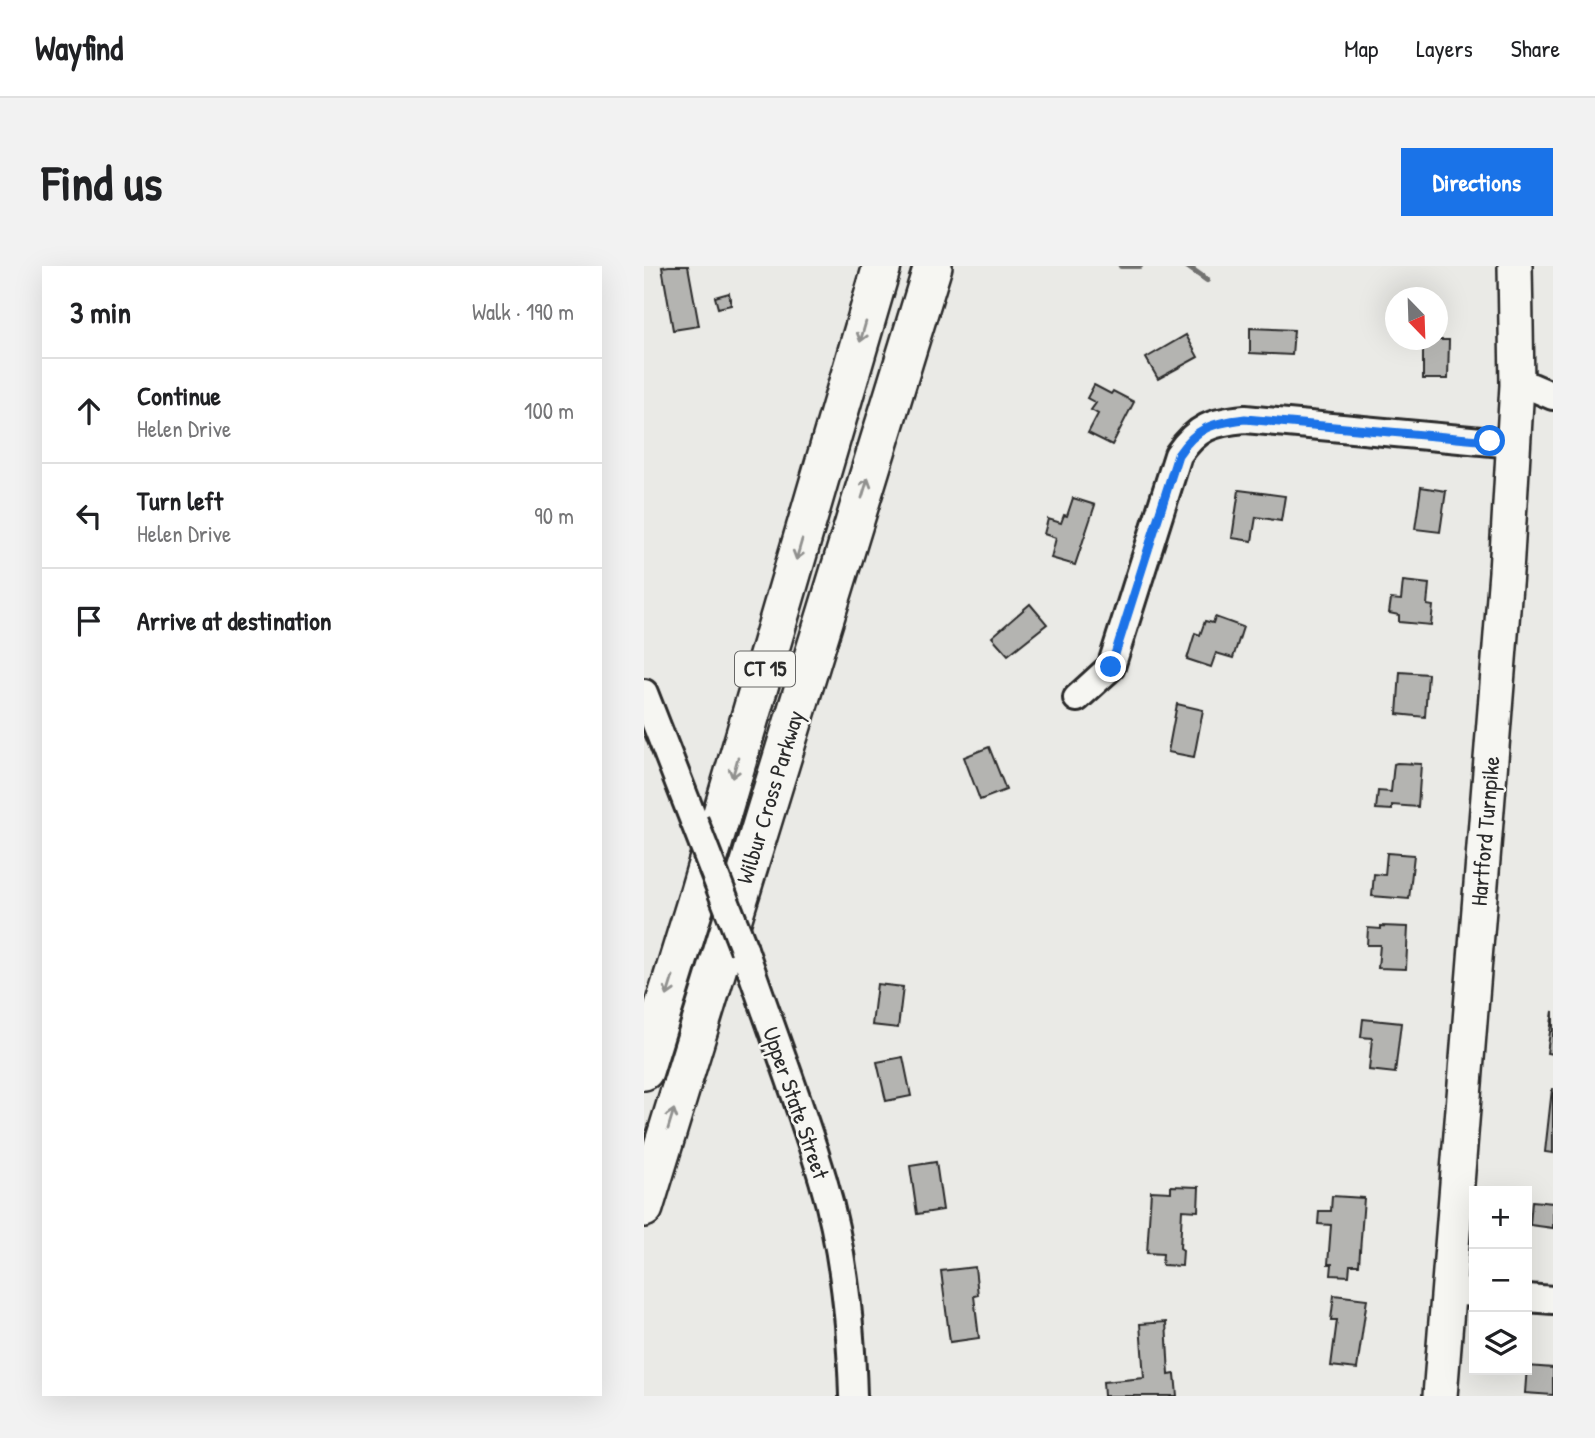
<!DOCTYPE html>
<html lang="en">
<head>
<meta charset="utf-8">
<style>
	body { margin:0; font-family:"Patrick Hand",sans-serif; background:#f2f2f2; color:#202124 }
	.controls { position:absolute; right:21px; bottom:21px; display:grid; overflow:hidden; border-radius:0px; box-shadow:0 7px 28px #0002 }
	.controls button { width:63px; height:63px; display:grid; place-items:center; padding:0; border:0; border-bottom:2px solid #e0e0e0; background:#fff; color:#202124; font:35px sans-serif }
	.compass { position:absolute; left:741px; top:21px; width:63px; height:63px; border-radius:50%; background:#fff; box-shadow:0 7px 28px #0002; rotate:157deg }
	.stop { position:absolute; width:21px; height:21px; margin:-16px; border:5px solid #1a73e8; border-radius:50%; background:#fff }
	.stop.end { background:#1a73e8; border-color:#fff; box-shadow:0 2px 7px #0008 }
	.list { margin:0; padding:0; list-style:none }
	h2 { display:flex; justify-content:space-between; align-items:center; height:91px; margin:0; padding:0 28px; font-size:30px }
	h2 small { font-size:23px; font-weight:400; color:#757577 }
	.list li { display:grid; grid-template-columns:46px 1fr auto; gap:21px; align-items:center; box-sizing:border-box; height:105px; padding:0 28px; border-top:2px solid #e0e0e0 }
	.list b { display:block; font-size:26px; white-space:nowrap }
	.list p { margin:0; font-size:23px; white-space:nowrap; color:#757577 }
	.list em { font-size:23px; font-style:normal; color:#757577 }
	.icon { flex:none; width:38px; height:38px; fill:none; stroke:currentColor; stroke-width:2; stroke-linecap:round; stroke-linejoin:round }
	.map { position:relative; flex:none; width:909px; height:1130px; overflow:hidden; border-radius:0px }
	header { display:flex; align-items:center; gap:42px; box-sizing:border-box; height:98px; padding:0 35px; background:#fff; border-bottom:2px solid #e0e0e0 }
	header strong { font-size:33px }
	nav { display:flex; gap:38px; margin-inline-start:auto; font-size:24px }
	.intro { display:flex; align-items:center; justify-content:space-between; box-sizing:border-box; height:168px; padding:0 42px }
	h1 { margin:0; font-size:49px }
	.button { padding:18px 32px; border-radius:0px; background:#1a73e8; color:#fff; font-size:24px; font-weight:700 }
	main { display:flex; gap:42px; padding:0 42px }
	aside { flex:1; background:#fff; border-radius:0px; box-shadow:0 7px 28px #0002 }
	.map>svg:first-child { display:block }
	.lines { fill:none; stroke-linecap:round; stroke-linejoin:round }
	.stream { stroke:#727270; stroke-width:6 }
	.building { fill:#b4b4b1; stroke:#2b2b2b; stroke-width:2 }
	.minor-casing { stroke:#2b2b2b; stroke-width:32 }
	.major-casing { stroke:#2b2b2b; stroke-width:38 }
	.highway-casing { stroke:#2b2b2b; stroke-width:42 }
	.minor { stroke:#f6f6f2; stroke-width:26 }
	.major { stroke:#f6f6f2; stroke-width:33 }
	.highway { stroke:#f6f6f2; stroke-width:37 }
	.minor-bridge-casing { stroke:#2b2b2b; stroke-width:32; stroke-linecap:butt }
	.minor-bridge { stroke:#f6f6f2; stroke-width:26 }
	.oneway { stroke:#90908e }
	.route { stroke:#1a73e8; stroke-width:9 }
	.labels { text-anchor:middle; stroke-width:5; stroke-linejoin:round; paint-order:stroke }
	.shield { fill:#f6f6f2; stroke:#686867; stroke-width:2 }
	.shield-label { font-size:21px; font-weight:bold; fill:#2b2b2b }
	.street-label { font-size:23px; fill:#2b2b2b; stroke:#f6f6f2 }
</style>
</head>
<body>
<header>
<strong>Wayfind</strong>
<nav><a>Map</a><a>Layers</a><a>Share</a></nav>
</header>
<div class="intro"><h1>Find us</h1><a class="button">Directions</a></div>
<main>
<aside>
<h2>3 min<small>Walk · 190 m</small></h2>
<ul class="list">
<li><svg class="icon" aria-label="ahead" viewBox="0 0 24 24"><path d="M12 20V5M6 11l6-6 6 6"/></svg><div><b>Continue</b><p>Helen Drive</p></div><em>100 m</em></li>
<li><svg class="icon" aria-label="left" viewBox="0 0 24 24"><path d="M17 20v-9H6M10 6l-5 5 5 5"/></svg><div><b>Turn left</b><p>Helen Drive</p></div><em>90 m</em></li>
<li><svg class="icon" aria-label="arrive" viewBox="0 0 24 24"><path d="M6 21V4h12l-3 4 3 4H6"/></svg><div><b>Arrive at destination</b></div></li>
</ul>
</aside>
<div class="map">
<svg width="909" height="1130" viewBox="0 0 909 1130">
	<rect width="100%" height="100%" fill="#eaeae6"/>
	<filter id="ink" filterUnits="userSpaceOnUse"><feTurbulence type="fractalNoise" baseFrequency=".0143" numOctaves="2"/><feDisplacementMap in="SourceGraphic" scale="14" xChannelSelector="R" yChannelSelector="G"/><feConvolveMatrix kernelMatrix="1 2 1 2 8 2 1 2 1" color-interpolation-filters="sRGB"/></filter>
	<g filter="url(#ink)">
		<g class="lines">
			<g class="stream">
				<path d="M477,0H496"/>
				<path d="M543,0L563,14"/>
			</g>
		</g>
		<g class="building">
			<path d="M25,0H44L55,60L29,64L18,1Z"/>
			<path d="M85,27L87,39L74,42L71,31Z"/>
			<path d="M606,62L650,64L648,89L606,87Z"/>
			<path d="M542,69L554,91L514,113L502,92Z"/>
			<path d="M779,74H805L804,113H779Z"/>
			<path d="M450,119L467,128L469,125L490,136L468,179L444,167L454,148L447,144L452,137L443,132Z"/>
			<path d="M777,221L802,225L796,266L771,263Z"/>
			<path d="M595,224L641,230L637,255L612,251L608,275L588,272Z"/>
			<path d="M429,232L451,239L431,299L407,292L412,272L400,268L404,253L417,257L420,249L423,250Z"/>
			<path d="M759,315L785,318L783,339L789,340L787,359L755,356V349L745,347L747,333L757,334Z"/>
			<path d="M386,338L403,358L364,389L348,371Z"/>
			<path d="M571,351L599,361L589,392L572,387L567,401L543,393L551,367L556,369L561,355L569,357Z"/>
			<path d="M756,406L784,408L781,451L753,448Z"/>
			<path d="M533,438L559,444L550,491L524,486Z"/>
			<path d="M345,481L362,524L336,534L320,491Z"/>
			<path d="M753,497L777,498L774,541L748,539V544L732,543L734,525L747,526L750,498Z"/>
			<path d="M743,587L770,589L765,633L728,630L730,608L741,609Z"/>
			<path d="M737,660L764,661L762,703L734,702L736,679H723L724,662L737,663Z"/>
			<path d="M233,718L259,721L254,762L228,759Z"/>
			<path d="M909,745V788L903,787Z"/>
			<path d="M719,753L757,757L751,807L725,804L728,772L717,771Z"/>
			<path d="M259,791L267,830L242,835L233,796Z"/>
			<path d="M908,823H909V887L901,886Z"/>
			<path d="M292,896L299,944L273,948L266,900Z"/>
			<path d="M527,920L555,921L554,945L538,944L536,982L539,984L538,1000L518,999L519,988L503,987L507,925L527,926Z"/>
			<path d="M688,930L720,932L715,999H706L705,1010L687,1009L688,998H684L687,959L674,958L675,945H687Z"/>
			<path d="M888,935L909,937V962L886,959Z"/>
			<path d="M331,1001L334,1029L330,1030L335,1072L306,1076L297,1005Z"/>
			<path d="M690,1029L723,1033L713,1103L687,1100L693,1054H687Z"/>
			<path d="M522,1056L525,1109L531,1108L533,1130H460L459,1116L500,1112L496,1058Z"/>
			<path d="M883,1100L909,1102V1129L881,1127Z"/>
		</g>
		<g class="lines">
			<defs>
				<g id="minor">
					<path d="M873,119L888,121L909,130"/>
					<path d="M0,427L50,555"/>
					<path d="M433,432L467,401L534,189C553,161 568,156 601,153L870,178"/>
					<path d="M100,683C126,760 156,836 179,914C200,984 207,1058 209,1130"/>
					<path d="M805,1025L830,1027"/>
					<path d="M883,1032L909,1034"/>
				</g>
				<path id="major" d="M796,1130L862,306L873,119L871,0"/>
				<g id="highway">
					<path d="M0,805L52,636L238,0"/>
					<path d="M0,942L289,0"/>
				</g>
			</defs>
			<use href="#minor" class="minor-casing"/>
			<use href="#major" class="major-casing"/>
			<use href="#highway" class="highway-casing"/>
			<use href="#minor" class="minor"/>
			<use href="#major" class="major"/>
			<use href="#highway" class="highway"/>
			<defs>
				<path id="minor-bridge" d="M50,555L100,683"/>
			</defs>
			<use href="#minor-bridge" class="minor-bridge-casing"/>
			<use href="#minor-bridge" class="minor-bridge"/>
		</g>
		<defs><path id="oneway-shaft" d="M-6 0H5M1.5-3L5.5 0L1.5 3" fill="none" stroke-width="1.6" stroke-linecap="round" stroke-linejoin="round" transform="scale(1.75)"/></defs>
		<g class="oneway">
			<use href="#oneway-shaft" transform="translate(219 66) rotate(106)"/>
			<use href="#oneway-shaft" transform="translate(221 222) rotate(-73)"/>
			<use href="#oneway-shaft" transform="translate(155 284) rotate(106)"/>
			<use href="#oneway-shaft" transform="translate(91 502) rotate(106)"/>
			<use href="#oneway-shaft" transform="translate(26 720) rotate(107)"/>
			<use href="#oneway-shaft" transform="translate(27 853) rotate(-73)"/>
		</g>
	</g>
	<g class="lines" filter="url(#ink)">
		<path class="route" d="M467,401L534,189C553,161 568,157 601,153L846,175"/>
	</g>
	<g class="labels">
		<rect class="shield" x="91" y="385.5" width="60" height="35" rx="5"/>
		<g class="shield-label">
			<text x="121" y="410">CT 15</text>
		</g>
		<g class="street-label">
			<text transform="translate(126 531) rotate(-73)" y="8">Wilbur Cross Parkway</text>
			<text transform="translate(841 565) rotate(-85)" y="8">Hartford Turnpike</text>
			<text transform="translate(152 837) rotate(71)" y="8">Upper State Street</text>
		</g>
	</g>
</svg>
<div class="controls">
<button>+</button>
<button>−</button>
<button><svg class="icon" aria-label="layers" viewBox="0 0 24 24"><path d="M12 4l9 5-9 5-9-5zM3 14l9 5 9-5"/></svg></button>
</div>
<svg class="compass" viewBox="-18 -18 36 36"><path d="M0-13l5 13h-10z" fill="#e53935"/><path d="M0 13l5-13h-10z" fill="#757577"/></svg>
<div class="stop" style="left:846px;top:175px"></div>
<div class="stop end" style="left:467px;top:401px"></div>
</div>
</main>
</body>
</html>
